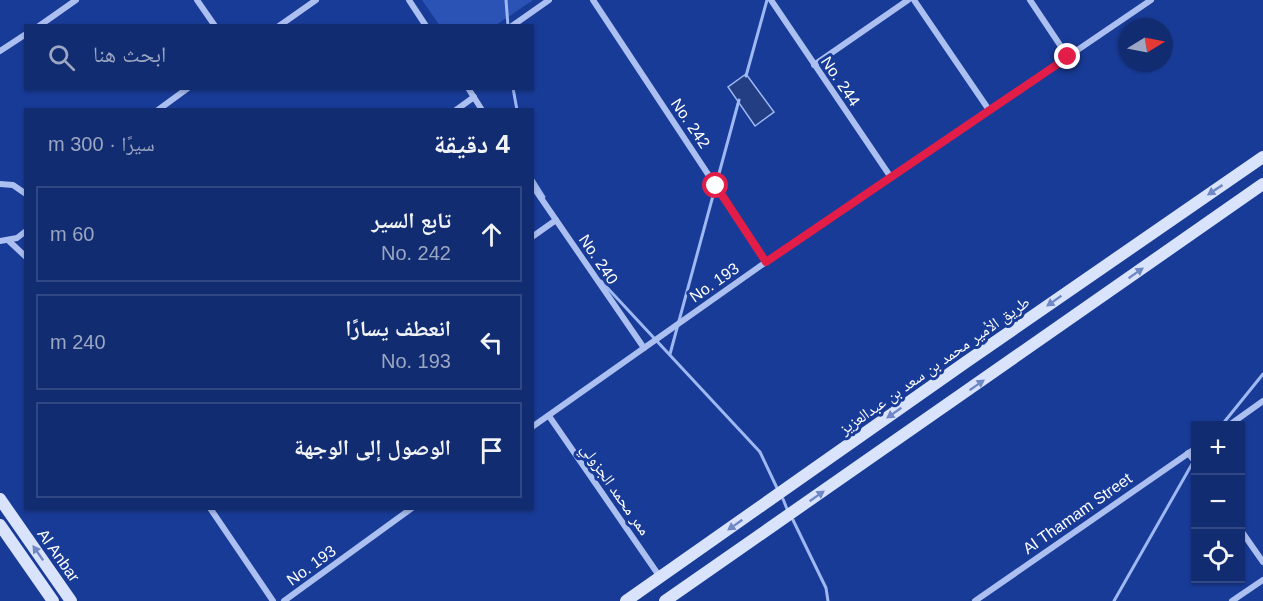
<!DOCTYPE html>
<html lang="ar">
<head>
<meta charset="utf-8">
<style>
	body { margin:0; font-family:Arial,"Noto Naskh Arabic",sans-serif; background:#1b3476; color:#f1f3f6; direction:rtl }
	.controls { position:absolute; right:18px; bottom:18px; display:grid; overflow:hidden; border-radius:0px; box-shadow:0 2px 4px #0004 }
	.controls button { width:54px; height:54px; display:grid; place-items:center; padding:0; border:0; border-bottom:2px solid #314884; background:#122c71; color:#f1f3f6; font:30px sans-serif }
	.compass { position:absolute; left:1119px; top:18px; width:54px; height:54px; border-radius:50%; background:#122c71; box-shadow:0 2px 4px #0004; rotate:80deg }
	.stop { position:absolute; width:18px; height:18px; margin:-14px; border:4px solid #e11d48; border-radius:50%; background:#fff }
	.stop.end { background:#e11d48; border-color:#fff; box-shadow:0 2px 6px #0008 }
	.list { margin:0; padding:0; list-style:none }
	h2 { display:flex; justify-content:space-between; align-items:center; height:78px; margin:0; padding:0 24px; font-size:26px }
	h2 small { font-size:20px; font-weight:400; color:#9ca7c3 }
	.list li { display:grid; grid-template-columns:39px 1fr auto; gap:18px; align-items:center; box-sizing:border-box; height:96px; margin:0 12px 12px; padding:0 12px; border:2px solid #314884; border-radius:0px }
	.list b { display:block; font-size:22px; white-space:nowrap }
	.list p { margin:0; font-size:20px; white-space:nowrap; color:#9ca7c3 }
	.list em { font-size:20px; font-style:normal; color:#9ca7c3 }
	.icon { flex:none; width:33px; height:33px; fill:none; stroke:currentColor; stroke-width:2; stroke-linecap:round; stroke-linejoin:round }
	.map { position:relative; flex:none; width:1263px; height:601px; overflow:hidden; direction:ltr }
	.search { position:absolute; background:#122c71; box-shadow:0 2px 4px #0004; left:24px; top:24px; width:510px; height:66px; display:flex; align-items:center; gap:15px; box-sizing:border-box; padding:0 21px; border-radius:0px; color:#9ca7c3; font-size:22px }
	.panel { position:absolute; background:#122c71; box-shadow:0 2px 4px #0004; left:24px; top:108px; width:510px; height:402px; border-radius:0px; direction:rtl }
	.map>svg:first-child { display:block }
	.green { fill:#2b53b6 }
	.water { fill:#243e84; stroke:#9eb8f3; stroke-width:1.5 }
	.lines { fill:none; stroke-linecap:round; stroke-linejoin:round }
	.stream { stroke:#9eb8f3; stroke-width:3 }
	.street { stroke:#abbff1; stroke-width:6 }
	.secondary { stroke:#d9e3fc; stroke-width:12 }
	.oneway { fill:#6f87c4 }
	.route { stroke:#e11d48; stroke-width:8 }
	.labels { text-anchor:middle; stroke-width:6; stroke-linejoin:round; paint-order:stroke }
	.street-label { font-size:16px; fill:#fff; stroke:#183b97 }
</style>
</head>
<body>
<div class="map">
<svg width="1263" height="601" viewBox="0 0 1263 601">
	<rect width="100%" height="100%" fill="#183b97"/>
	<path class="green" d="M422,0H533L496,25L440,26Z"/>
	<path class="water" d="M746,74L774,112L755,126L728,87Z"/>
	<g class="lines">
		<g class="stream">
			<path d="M506,0L508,26"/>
			<path d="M746,76L767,0"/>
			<path d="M513,88L517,110"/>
			<path d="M532,178L544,197"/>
			<path d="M601,281L760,452L777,488"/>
			<path d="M670,354L739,100"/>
			<path d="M1221,426L1263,374"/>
			<path d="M783,499L787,509"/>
			<path d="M793,520L826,588L828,601"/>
			<path d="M1114,601L1196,457"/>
		</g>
		<g class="street">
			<path d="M197,0L215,26"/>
			<path d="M409,0L426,26"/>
			<path d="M593,0L766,262"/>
			<path d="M771,0L890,176"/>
			<path d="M914,0L989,110"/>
			<path d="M1030,0L1068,57"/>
			<path d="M39,26L76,0"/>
			<path d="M279,26L316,0"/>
			<path d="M512,26L549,0"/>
			<path d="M0,51L26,34"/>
			<path d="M814,65L908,0"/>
			<path d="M468,88L482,110"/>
			<path d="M158,110L188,88"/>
			<path d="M456,110L474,97"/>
			<path d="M0,184L13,185L26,194"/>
			<path d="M532,185L644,348"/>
			<path d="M532,237L556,220"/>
			<path d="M0,241L17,238L26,231"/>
			<path d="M9,241L26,257"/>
			<path d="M549,416L660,577"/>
			<path d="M1228,426L1263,401"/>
			<path d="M532,427L766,262L1151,0"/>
			<path d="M1188,453L1196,463"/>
			<path d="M210,508L273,601"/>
			<path d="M1240,529L1263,562"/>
			<path d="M284,601L412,508"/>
			<path d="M975,601L1196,448"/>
			<path d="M1232,601L1263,580"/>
		</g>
		<g class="secondary">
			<path d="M0,499L71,601"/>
			<path d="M0,525L53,601"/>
			<path d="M626,601L966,362L1263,157"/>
			<path d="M665,601L1263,184"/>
		</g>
	</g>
	<defs><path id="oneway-solid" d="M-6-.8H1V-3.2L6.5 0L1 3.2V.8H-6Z" transform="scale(1.5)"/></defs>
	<g class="oneway">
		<use href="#oneway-solid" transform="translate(1215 190) rotate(146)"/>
		<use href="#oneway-solid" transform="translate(1136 273) rotate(-35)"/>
		<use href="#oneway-solid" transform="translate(1054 301) rotate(145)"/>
		<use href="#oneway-solid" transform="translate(977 385) rotate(-35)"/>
		<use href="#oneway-solid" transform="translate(894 413) rotate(145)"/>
		<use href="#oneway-solid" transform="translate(817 496) rotate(-35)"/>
		<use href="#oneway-solid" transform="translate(735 525) rotate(145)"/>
		<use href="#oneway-solid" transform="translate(38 553) rotate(-125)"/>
	</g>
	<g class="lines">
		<path class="route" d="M716,186L766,262L1068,57"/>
	</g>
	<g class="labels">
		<g class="street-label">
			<text transform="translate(841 81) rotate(56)" y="6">No. 244</text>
			<text transform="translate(691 123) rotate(56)" y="6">No. 242</text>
			<text transform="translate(599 259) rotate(56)" y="6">No. 240</text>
			<text transform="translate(714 282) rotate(-35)" y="6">No. 193</text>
			<text transform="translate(934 365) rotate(-35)" y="6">طريق الأمير محمد بن سعد بن عبدالعزيز</text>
			<text transform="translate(616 489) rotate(55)" y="6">ممر محمد الجزولي</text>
			<text transform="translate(1077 513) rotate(-35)" y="6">Al Thamam Street</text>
			<text transform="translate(59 555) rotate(55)" y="6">Al Anbar</text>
			<text transform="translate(311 565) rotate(-36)" y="6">No. 193</text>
		</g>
	</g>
</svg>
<div class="controls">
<button>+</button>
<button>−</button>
<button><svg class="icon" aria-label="locate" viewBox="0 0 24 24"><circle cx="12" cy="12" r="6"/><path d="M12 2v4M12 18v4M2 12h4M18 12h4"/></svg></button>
</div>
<svg class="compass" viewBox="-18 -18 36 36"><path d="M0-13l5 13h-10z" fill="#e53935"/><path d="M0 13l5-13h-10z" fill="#9ca7c3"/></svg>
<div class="stop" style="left:716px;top:186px"></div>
<div class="stop end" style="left:1068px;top:57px"></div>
<div class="search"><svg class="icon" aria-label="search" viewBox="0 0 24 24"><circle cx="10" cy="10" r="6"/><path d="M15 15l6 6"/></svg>ابحث هنا</div>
<section class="panel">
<h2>4 دقيقة<small>سيرًا · 300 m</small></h2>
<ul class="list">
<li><svg class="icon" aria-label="ahead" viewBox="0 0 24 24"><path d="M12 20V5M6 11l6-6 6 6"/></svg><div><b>تابع السير</b><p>No. 242</p></div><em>60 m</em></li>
<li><svg class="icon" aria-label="left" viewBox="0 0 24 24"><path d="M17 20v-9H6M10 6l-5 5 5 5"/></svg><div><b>انعطف يسارًا</b><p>No. 193</p></div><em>240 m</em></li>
<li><svg class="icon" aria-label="arrive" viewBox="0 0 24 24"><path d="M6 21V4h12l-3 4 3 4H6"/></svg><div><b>الوصول إلى الوجهة</b></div></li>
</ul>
</section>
</div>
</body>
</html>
